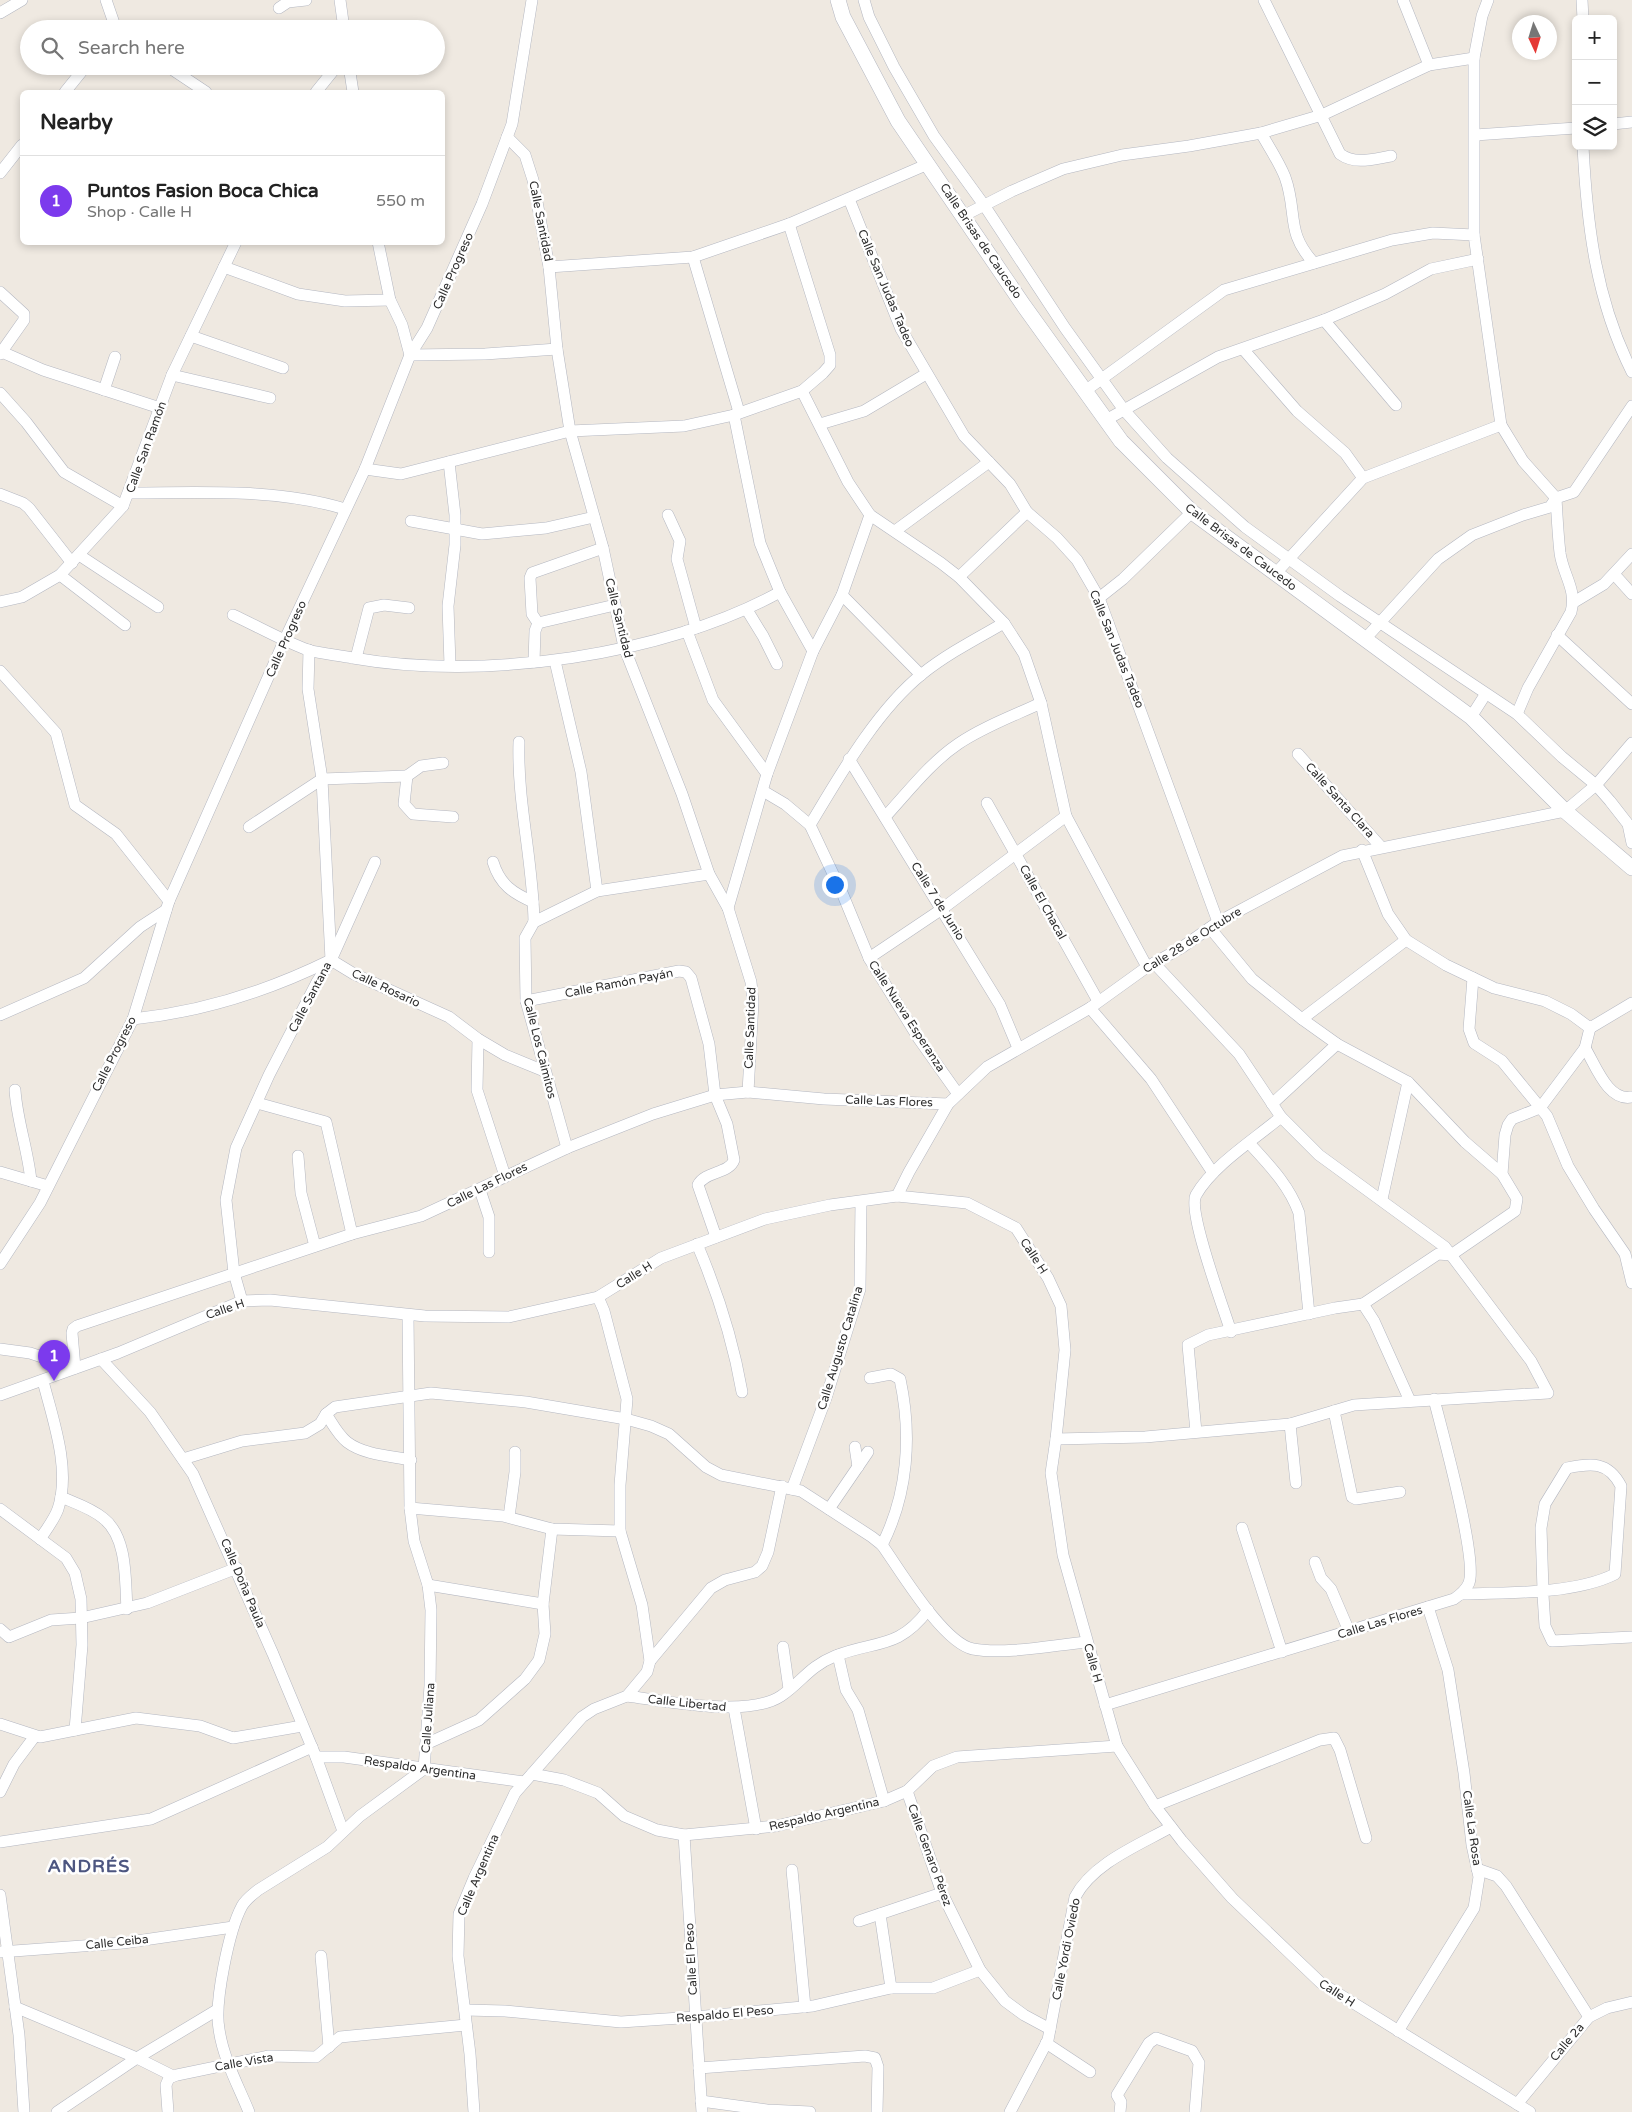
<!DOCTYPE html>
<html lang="en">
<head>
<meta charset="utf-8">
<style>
	body { margin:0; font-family:"Varela Round",sans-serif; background:#f2f2f2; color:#222 }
	.controls { position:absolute; right:15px; top:15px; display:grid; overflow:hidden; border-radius:8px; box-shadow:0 2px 8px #0003 }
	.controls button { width:45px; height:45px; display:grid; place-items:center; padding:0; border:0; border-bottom:1px solid #e0e0e0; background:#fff; color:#222; font:25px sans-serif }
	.compass { position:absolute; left:1512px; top:15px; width:45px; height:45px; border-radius:50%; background:#fff; box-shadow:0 2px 8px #0003; rotate:176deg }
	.you { position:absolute; left:834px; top:884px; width:18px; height:18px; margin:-12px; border:4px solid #fff; border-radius:50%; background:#1a73e8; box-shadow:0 0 0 8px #1a73e833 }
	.badge { display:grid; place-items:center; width:32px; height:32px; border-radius:50%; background:#7c3aed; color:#fff; font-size:16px; font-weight:700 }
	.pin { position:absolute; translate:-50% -41px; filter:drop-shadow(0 1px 2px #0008) }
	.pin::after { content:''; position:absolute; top:26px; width:18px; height:15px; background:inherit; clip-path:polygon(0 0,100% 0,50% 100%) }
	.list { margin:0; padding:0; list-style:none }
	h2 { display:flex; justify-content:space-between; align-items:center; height:65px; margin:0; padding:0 20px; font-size:21px }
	h2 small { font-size:16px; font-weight:400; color:#767676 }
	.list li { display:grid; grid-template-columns:32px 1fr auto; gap:15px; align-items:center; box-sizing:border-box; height:90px; padding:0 20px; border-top:1px solid #e0e0e0 }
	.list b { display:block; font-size:19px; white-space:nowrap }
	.list p { margin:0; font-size:16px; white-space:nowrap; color:#767676 }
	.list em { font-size:16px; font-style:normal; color:#767676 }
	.icon { flex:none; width:28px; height:28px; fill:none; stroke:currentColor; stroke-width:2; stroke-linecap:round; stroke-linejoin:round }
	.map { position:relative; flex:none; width:1632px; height:2112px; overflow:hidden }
	.search { position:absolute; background:#fff; box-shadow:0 2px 8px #0003; left:20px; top:20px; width:425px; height:55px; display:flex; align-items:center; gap:12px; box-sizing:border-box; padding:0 18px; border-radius:28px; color:#767676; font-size:19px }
	.panel { position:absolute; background:#fff; box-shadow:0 2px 8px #0003; left:20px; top:90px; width:425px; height:155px; border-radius:8px }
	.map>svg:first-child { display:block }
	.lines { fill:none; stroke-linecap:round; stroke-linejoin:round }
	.minor-casing { stroke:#b4b7c1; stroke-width:12 }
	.tertiary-casing { stroke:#b4b7c1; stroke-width:16 }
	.minor { stroke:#fff; stroke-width:11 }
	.tertiary { stroke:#fff; stroke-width:15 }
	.labels { text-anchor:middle; stroke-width:5; stroke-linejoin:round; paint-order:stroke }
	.street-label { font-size:12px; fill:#2e2e2e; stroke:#fff }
	.district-label { font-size:18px; font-weight:bold; letter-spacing:1px; fill:#4d5680; stroke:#fff }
</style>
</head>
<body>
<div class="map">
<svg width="1632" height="2112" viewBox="0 0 1632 2112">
	<rect width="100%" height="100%" fill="#efe9e1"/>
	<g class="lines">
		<defs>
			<g id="minor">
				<path d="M106,0L116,29"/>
				<path d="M340,0L344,29"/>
				<path d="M864,0L869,17L894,67L934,136L984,205L1065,328L1124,410L1167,458L1245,527L1340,596L1517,714L1562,757L1596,785L1610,801L1628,824L1632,843"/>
				<path d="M1264,0L1340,154C1355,165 1373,159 1391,156"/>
				<path d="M1403,0L1429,65"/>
				<path d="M1582,0L1583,19"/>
				<path d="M279,8L288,2L306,0"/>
				<path d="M0,13L22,0"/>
				<path d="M167,66L206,92"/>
				<path d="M349,66L353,92"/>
				<path d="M65,92L86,66"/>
				<path d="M316,92L337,66"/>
				<path d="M1613,124L1632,122"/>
				<path d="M1261,133C1269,147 1279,162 1285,177C1298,213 1285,232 1314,263"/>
				<path d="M1475,135L1576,128"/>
				<path d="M507,137L525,155L533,180L549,267L557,349L570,431L603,548L624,647L682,794L709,874L728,908L751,982L753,1002L748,1092"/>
				<path d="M1583,146C1587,226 1596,300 1632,372"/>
				<path d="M0,173L22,145"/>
				<path d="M849,199L901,329L964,436L1010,484L1027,512L1057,538L1077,560L1099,598L1218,922"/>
				<path d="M963,216L1012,191L1063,169L1122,155L1189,146L1261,133L1322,115L1429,65L1474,58"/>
				<path d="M1474,235V58L1482,16L1488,0"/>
				<path d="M378,242L390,300L402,325L410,355L485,354L557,349"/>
				<path d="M693,257L739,412"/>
				<path d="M224,267L298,294L345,301L390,300"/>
				<path d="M549,267L693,257L789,224L928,164"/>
				<path d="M0,292L24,314V320L0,354"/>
				<path d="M1324,320L1396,405"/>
				<path d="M191,336L283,368"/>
				<path d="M1243,349L1297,411L1345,453L1363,478"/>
				<path d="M2,352L43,370L160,408"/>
				<path d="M172,375L270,398"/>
				<path d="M104,390L115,357"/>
				<path d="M802,391L848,482L870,515L941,563L959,577L1004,623L1024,654L1041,703L1066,816L1147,967"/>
				<path d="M1085,391L1224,290L1392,240L1433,233L1474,235L1501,425L1523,461L1556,498L1550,507L1523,515L1472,535L1438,559L1365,639"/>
				<path d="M0,393L26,422L64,472L123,506"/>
				<path d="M734,415L760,543L780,592L813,651"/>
				<path d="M1106,420L1218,357L1324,320L1385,294L1431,269L1478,259"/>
				<path d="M820,424L864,411L926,374"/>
				<path d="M449,462L455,515V545L448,606L450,665"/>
				<path d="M365,469L401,474L570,431L684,426L734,415L802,391L823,373L830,365V355L789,224"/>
				<path d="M130,493C202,493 276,488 345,509"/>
				<path d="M0,494L23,503L29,508L72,563"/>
				<path d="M668,515L680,541L677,559L696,628"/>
				<path d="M411,521L482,534L546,528L594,517"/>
				<path d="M895,531L989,462"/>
				<path d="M79,555L158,607"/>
				<path d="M1276,573L1363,478L1501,425"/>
				<path d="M1614,574L1632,594"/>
				<path d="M60,575L125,625"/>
				<path d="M959,577L1027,512"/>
				<path d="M842,595L921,675"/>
				<path d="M1099,598L1123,579L1192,512"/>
				<path d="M0,602L22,597L60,575L123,506L172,375L236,242"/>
				<path d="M1574,602L1604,584L1632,554"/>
				<path d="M747,610L763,636L777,664"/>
				<path d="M233,615C257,626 283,641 308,650C322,654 339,655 353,658C483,681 664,656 780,592"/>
				<path d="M538,623L532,614L530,578L532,573L603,548"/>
				<path d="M538,623L615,605"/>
				<path d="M687,631L713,700L767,774"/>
				<path d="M1557,635L1632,704"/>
				<path d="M356,658L369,608L384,605L409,608"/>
				<path d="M555,661L581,772L597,891"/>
				<path d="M534,662L535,631L538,623"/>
				<path d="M0,671L56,733L75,805L116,834L169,901"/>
				<path d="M1517,714L1528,688L1571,612C1577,589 1563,575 1560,553C1558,535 1557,516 1556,498L1574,492L1632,406"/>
				<path d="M1471,717L1485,695"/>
				<path d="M519,742C517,802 533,861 534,922"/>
				<path d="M1298,754L1381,847"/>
				<path d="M849,759L1000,1005L1018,1048"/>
				<path d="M443,763L421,766L407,776L404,804L413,814L453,817"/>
				<path d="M763,791L785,804L810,825L843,895L869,958L919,1039L958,1094"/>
				<path d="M987,803L1098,1001"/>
				<path d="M885,817C908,792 930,763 958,744C983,727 1013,716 1041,703"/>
				<path d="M810,825C840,775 877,710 922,674C947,654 976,639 1004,623"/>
				<path d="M249,827L322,779L407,776"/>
				<path d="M1362,850L1388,914L1406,940L1446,965L1494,988L1545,1001L1571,1014L1590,1028L1632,1003"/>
				<path d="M493,862C500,885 513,893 533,902"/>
				<path d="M728,908L767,774L813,651L842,595L870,515"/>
				<path d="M1210,928L1252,979L1302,1019L1337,1044L1408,1082L1465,1142L1502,1174"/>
				<path d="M332,958L375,862"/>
				<path d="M869,958L942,909L1066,816"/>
				<path d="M1473,978L1469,1029L1474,1043L1502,1061L1547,1116L1568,1166L1594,1209L1625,1254L1632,1283"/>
				<path d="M526,1001L679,971L686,972L691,978L709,1044L715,1095L727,1124L734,1160C729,1174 705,1171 698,1185L716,1237"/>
				<path d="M1090,1008L1151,1079L1213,1173"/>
				<path d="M0,1015L84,978L140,927L166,910"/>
				<path d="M133,1019C201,1012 270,990 331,960L354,974L449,1017L478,1039L505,1055L544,1071"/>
				<path d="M1302,1019L1406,940"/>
				<path d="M478,1039L477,1090L505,1176"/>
				<path d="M1585,1048C1596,1066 1608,1102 1632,1097"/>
				<path d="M15,1090C17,1121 28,1150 31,1181"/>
				<path d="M257,1103L326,1122L352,1234"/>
				<path d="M1272,1104L1337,1044"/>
				<path d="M1249,1143C1269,1165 1289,1185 1299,1213L1309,1314"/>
				<path d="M567,1148L526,1001L525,938L534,922L597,891L709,874"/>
				<path d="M298,1156L301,1193L315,1246"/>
				<path d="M0,1172L48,1186"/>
				<path d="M480,1190L489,1217V1252"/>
				<path d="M897,1196L909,1172L948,1104L987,1067L1090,1008L1147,967L1181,948L1218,922L1342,856L1565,811L1596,785L1632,743"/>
				<path d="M1382,1199L1408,1082"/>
				<path d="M697,1244C718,1293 733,1340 742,1392"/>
				<path d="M0,1264L40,1203L133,1019L169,901L285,639L365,469L410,355L427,328L482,204L512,124L532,0"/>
				<path d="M242,1301L234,1273L226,1200L236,1148L269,1075L317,982L331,960L322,779L308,689L309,650"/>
				<path d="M1363,1304L1438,1254L1451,1255L1515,1211L1517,1199L1502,1174L1505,1135L1508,1125L1512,1119L1540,1108L1585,1048L1590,1028"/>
				<path d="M1231,1332C1224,1309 1187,1211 1196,1195C1213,1165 1255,1139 1281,1117"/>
				<path d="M0,1349L30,1353L75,1368L72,1333L73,1329L77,1326L352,1234L421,1216L567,1148L653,1114L715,1095L748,1092L824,1099L948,1104"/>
				<path d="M101,1359L150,1412L193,1474L273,1654L316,1757L343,1831"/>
				<path d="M870,1378L891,1374L900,1379C912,1435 908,1494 882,1545"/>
				<path d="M0,1395L118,1353L242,1301L270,1300L425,1316L509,1317L598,1297L661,1258L765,1219L830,1205L897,1196L967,1203L1016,1228L1048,1278L1061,1306L1065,1350L1056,1439L1051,1473L1063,1555L1117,1746L1155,1806L1182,1841L1232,1898L1321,1983L1530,2112"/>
				<path d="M1334,1411L1352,1497L1356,1499L1400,1492"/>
				<path d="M326,1414C332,1423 338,1435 347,1442C364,1455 391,1456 411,1460"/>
				<path d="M1290,1424L1296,1483"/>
				<path d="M1196,1432L1188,1345L1208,1335L1335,1308L1363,1304L1374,1321L1410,1401"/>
				<path d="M1056,1439L1145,1437L1290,1424L1354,1405L1548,1393L1531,1361L1445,1247L1319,1155L1281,1117L1239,1054L1154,963"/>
				<path d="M855,1447L858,1467"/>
				<path d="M183,1459L242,1441L305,1433L320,1424L326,1414L335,1407L431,1393L526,1402L626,1419L651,1426L669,1434L706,1467L721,1475L801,1491L872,1537L882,1545C900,1570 943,1643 973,1649C1005,1655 1054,1645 1087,1642"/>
				<path d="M792,1489L826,1398L860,1289L861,1202"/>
				<path d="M61,1497C75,1503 91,1508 103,1518C128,1537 125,1581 127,1609"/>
				<path d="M410,1508L503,1516L552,1529L620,1531"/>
				<path d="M0,1509L66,1558L75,1573L81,1599L82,1645L75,1730"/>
				<path d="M829,1509L868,1452"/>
				<path d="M509,1517L515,1472V1452"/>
				<path d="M1242,1528L1282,1652"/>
				<path d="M40,1539C46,1530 54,1520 58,1509C71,1469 53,1420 43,1381"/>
				<path d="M1315,1562L1321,1578L1331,1589L1349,1631"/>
				<path d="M428,1585L543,1604"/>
				<path d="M1462,1594C1506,1593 1576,1594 1615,1574L1621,1486C1608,1461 1591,1463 1567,1468L1545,1504L1541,1528L1543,1590V1595L1545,1626L1552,1641L1632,1637"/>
				<path d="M0,1629L9,1637L51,1620L81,1618L147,1603L237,1568"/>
				<path d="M783,1647L789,1689"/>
				<path d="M838,1655L846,1690L858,1710L884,1801"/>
				<path d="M650,1661L711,1588L725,1580L755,1572L762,1566L768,1552L782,1486"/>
				<path d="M627,1696C666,1701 748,1718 781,1696C802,1682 808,1667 835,1656C875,1640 898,1650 928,1610"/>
				<path d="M1105,1705L1454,1599C1460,1595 1466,1590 1469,1583C1478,1559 1442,1431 1434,1399"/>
				<path d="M734,1708L756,1829"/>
				<path d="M0,1724L40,1737L136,1718L200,1726L233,1738L302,1726"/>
				<path d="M426,1744L479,1720L525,1679L539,1660L545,1634L543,1604L552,1529"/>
				<path d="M316,1757H344L524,1782"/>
				<path d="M532,1774L564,1780L598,1793L624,1816L657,1830L684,1835L776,1826L884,1801L907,1791L933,1766L957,1757L1117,1746"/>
				<path d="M907,1791L942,1893L980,1970L1005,2001L1024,2015L1050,2029"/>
				<path d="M0,1792L14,1764L35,1736"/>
				<path d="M1155,1806L1320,1740L1334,1738L1340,1750L1366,1838"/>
				<path d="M684,1835L702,2112"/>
				<path d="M0,1842L151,1819L312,1747"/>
				<path d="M1477,1869L1497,1876L1506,1886L1589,2017"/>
				<path d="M792,1870L805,2007"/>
				<path d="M0,1895L19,2035L24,2112"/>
				<path d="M880,1914L891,1988"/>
				<path d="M859,1921L942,1893"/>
				<path d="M0,1952L123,1943L233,1927"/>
				<path d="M321,1956L329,2047"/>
				<path d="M15,2007L137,2058L173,2076"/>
				<path d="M465,2010L505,2011L621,2022L695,2017L813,2006L891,1988H933L980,1970"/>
				<path d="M1398,2031L1474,1908L1479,1877L1472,1845L1464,1773L1448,1670L1428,1607"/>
				<path d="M1046,2043L1090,2072"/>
				<path d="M699,2068L865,2056L875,2058L878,2067L877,2112"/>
				<path d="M701,2101L767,2110L810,2112"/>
				<path d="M1517,2104L1589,2017L1607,2008L1632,2002"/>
				<path d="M57,2112L137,2058L217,2010"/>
				<path d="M168,2112L166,2085L169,2078L177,2075L269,2056L316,2057L340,2037L466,2025"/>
				<path d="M249,2112C238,2085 223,2058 219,2029C214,2003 229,1930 242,1906C246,1899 252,1895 258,1890L327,1847L360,1816L424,1769L430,1686L431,1610L428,1585L414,1541L410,1508L408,1315"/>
				<path d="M474,2112L470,2054L458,1956L459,1914L474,1878L515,1793L582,1717L594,1709L627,1696L647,1672L650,1661L642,1605L620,1531V1485L627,1399L604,1311L598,1297"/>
				<path d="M1010,2112L1048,2040L1075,1897C1093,1863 1139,1845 1171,1827"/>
				<path d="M1120,2112L1121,2102L1117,2095L1149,2043L1156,2038L1192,2051L1199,2063L1195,2112"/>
			</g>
			<path id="tertiary" d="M838,0L843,17L898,121L1024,306L1121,441L1192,512L1471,717L1565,811L1632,868"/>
		</defs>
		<use href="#minor" class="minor-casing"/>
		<use href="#tertiary" class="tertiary-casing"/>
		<use href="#minor" class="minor"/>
		<use href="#tertiary" class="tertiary"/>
	</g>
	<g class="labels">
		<g class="street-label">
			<text transform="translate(541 221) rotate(79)" y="4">Calle Santidad</text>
			<text transform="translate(981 241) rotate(56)" y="4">Calle Brisas de Caucedo</text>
			<text transform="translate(453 271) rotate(-66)" y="4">Calle Progreso</text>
			<text transform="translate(886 288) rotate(67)" y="4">Calle San Judas Tadeo</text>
			<text transform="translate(146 447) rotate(-70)" y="4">Calle San Ramón</text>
			<text transform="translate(1241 547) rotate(37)" y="4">Calle Brisas de Caucedo</text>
			<text transform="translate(619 618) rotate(76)" y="4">Calle Santidad</text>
			<text transform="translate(286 639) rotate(-66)" y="4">Calle Progreso</text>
			<text transform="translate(1117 649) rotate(68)" y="4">Calle San Judas Tadeo</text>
			<text transform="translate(1340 800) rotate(48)" y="4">Calle Santa Clara</text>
			<text transform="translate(938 901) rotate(58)" y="4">Calle 7 de Junio</text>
			<text transform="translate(1043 902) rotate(61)" y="4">Calle El Chacal</text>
			<text transform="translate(1192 940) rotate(-32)" y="4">Calle 28 de Octubre</text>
			<text transform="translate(619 983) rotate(-11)" y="4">Calle Ramón Payán</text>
			<text transform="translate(386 988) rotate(25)" y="4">Calle Rosario</text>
			<text transform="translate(310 997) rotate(-62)" y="4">Calle Santana</text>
			<text transform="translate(907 1016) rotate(57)" y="4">Calle Nueva Esperanza</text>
			<text transform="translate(750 1028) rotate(-88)" y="4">Calle Santidad</text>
			<text transform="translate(540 1048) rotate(76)" y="4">Calle Los Caimitos</text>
			<text transform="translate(114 1054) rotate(-63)" y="4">Calle Progreso</text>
			<text transform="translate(889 1101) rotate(2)" y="4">Calle Las Flores</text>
			<text transform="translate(487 1185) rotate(-26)" y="4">Calle Las Flores</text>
			<text transform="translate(1034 1256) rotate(57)" y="4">Calle H</text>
			<text transform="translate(634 1275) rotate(-32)" y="4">Calle H</text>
			<text transform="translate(225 1309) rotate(-19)" y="4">Calle H</text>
			<text transform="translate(840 1348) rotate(-73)" y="4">Calle Augusto Catalina</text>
			<text transform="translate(243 1583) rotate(67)" y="4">Calle Doña Paula</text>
			<text transform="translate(1380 1622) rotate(-17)" y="4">Calle Las Flores</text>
			<text transform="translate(1093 1663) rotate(74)" y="4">Calle H</text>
			<text transform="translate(687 1703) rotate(6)" y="4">Calle Libertad</text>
			<text transform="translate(428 1718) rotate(-86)" y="4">Calle Juliana</text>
			<text transform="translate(420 1768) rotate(8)" y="4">Respaldo Argentina</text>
			<text transform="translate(824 1814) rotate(-13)" y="4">Respaldo Argentina</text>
			<text transform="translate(1472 1828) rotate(82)" y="4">Calle La Rosa</text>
			<text transform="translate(930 1855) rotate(70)" y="4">Calle Genaro Pérez</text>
			<text transform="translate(478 1875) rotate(-67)" y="4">Calle Argentina</text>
			<text transform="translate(117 1942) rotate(-6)" y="4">Calle Ceiba</text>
			<text transform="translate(1066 1949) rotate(-79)" y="4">Calle Yordi Oviedo</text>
			<text transform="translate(691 1959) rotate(-93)" y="4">Calle El Peso</text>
			<text transform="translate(1337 1993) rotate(33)" y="4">Calle H</text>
			<text transform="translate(725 2014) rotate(-5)" y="4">Respaldo El Peso</text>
			<text transform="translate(1567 2042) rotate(-50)" y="4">Calle 2a</text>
			<text transform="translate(244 2062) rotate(-10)" y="4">Calle Vista</text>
		</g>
		<g class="district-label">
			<text x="89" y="1872">ANDRÉS</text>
		</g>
	</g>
</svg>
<div class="controls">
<button>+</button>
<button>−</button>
<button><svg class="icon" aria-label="layers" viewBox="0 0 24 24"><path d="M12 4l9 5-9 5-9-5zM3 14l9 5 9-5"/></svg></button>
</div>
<svg class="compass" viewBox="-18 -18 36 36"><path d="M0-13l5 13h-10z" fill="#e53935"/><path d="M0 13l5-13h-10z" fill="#767676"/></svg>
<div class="you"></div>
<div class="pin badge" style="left:54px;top:1381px">1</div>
<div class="search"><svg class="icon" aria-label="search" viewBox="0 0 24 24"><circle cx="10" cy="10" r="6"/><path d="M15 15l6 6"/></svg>Search here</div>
<section class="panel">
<h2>Nearby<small></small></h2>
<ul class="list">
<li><span class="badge">1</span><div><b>Puntos Fasion Boca Chica</b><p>Shop · Calle H</p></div><em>550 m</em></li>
</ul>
</section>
</div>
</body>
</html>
